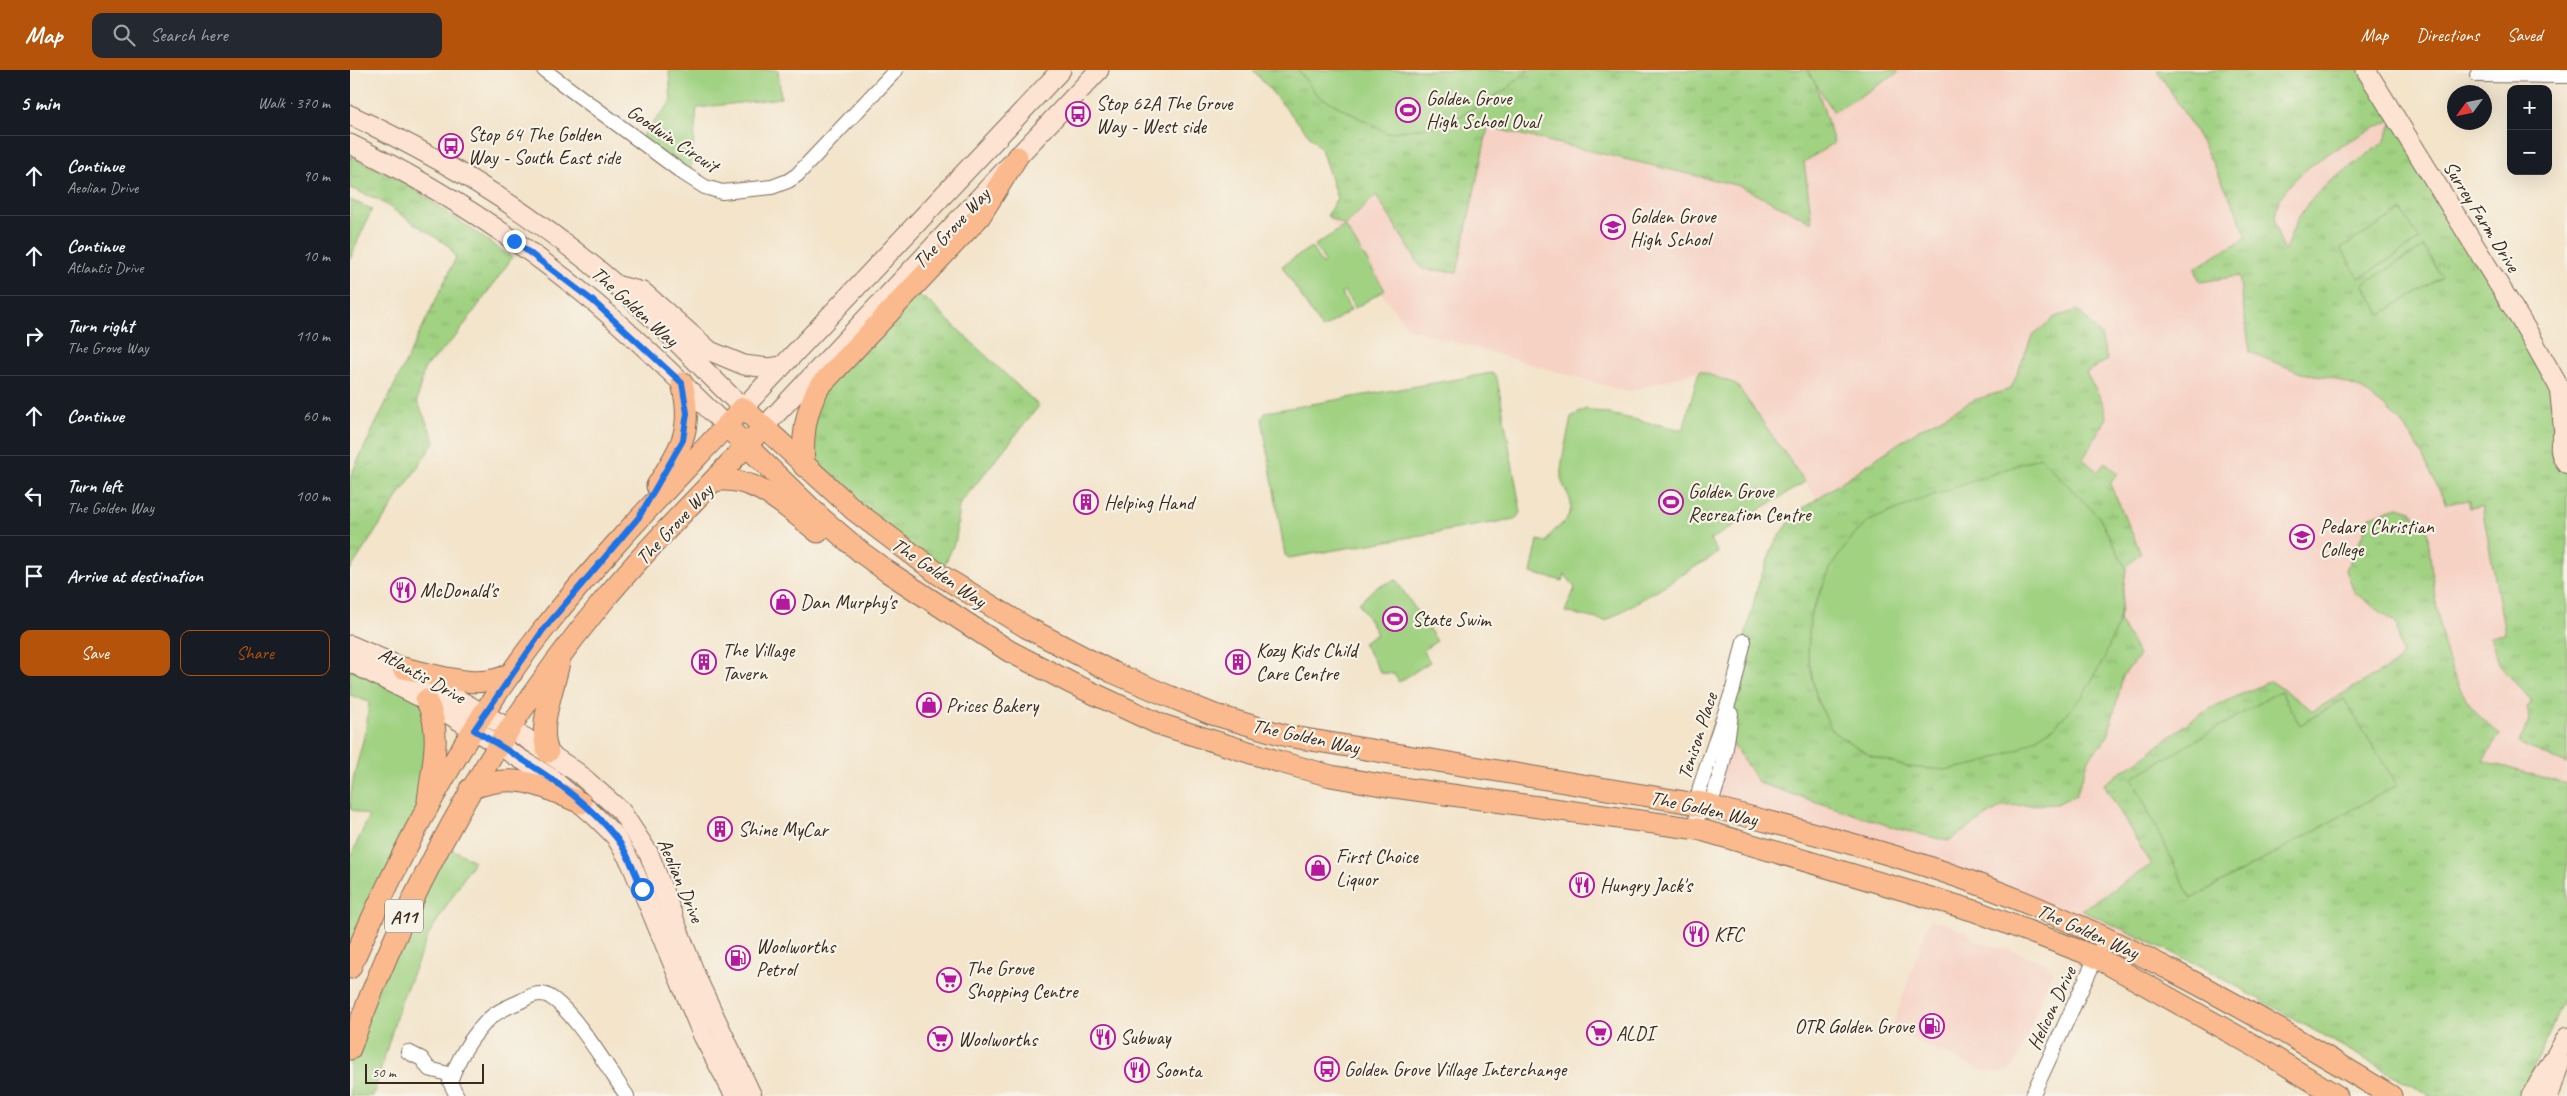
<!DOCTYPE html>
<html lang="en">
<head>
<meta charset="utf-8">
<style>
	body { margin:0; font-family:Caveat,sans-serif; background:#242831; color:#f1f3f6 }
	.controls { position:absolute; right:15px; top:15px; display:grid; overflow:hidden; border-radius:10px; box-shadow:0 5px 20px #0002 }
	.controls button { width:45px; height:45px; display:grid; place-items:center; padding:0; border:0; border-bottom:1px solid #363941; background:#171b24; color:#f1f3f6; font:25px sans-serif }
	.compass { position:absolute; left:2097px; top:15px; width:45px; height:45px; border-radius:50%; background:#171b24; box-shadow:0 5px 20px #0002; rotate:237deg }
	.scale { position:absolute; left:15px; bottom:12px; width:119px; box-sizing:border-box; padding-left:5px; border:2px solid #3b2a1e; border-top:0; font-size:14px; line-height:18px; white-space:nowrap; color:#3b2a1e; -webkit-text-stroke:4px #f7f3e8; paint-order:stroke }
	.stop { position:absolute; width:15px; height:15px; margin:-11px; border:4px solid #1a73e8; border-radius:50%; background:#fff }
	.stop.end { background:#1a73e8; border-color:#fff; box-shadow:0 1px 5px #0008 }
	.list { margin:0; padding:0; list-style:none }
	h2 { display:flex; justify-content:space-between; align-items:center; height:65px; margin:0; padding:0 20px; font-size:21px }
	h2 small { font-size:16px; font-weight:400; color:#9ea1a6 }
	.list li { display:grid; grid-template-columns:32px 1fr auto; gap:15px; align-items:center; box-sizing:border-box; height:80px; padding:0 20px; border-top:1px solid #363941 }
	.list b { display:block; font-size:19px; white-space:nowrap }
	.list p { margin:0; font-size:16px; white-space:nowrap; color:#9ea1a6 }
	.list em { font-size:16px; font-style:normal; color:#9ea1a6 }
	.actions { display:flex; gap:10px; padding:15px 20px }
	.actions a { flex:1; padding:11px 0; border:1px solid #b45309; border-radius:10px; text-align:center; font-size:18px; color:#b45309 }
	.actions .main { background:#b45309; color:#fff }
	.icon { flex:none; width:28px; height:28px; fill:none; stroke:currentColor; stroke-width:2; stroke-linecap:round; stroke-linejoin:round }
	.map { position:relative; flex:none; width:2217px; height:1026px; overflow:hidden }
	header { display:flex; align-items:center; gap:30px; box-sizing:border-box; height:70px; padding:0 25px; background:#b45309; color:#fff }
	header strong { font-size:24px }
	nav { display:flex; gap:28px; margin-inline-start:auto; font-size:18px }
	.search { width:350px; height:45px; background:#242831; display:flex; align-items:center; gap:12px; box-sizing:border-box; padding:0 18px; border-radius:10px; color:#9ea1a6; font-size:19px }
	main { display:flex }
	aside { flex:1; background:#171b24 }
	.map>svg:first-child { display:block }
	.built { fill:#f6d2c4 }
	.grass { fill:url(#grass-tufts); stroke:#6e7e50; fill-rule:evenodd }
	.green { fill:#a0d282; stroke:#6e7e50 }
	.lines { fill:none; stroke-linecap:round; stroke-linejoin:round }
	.street-casing { stroke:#7b6b5a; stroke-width:16 }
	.secondary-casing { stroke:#7b6b5a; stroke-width:21 }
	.primary-casing { stroke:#7b6b5a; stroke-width:23 }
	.highway-casing { stroke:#7b6b5a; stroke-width:27 }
	.street { stroke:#fff; stroke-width:14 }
	.secondary { stroke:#fde3d1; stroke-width:19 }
	.primary { stroke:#fbba8d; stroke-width:21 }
	.highway { stroke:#fbba8d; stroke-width:25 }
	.route { stroke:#1a73e8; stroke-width:6 }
	.labels { text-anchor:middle; stroke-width:4.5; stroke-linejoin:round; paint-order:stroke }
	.shield { fill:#f7f3e8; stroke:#73665b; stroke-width:1 }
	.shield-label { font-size:19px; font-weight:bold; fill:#3b2a1e }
	.poi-label { font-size:20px; fill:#3b2a1e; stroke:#f7f3e8; text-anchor:start }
	.street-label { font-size:20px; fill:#3b2a1e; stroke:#f7f3e8 }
</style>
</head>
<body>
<header>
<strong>Map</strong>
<div class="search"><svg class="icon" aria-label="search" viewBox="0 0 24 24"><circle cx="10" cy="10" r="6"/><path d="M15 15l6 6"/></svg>Search here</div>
<nav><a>Map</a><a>Directions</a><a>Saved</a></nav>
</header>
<main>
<aside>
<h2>5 min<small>Walk · 370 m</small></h2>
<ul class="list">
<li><svg class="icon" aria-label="ahead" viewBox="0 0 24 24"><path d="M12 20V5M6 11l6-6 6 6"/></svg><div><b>Continue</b><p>Aeolian Drive</p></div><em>90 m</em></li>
<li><svg class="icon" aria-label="ahead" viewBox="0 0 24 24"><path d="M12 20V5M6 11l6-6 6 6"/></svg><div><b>Continue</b><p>Atlantis Drive</p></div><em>10 m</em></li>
<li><svg class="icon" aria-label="right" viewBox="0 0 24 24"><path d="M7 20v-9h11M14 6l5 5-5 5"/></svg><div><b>Turn right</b><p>The Grove Way</p></div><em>110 m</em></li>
<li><svg class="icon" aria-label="ahead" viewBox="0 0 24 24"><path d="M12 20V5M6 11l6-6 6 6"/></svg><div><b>Continue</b></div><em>60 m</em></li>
<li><svg class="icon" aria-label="left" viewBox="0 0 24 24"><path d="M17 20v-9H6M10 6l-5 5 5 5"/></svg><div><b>Turn left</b><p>The Golden Way</p></div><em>100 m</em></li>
<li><svg class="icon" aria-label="arrive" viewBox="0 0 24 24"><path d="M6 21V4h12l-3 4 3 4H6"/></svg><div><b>Arrive at destination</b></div></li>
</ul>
<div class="actions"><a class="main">Save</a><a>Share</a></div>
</aside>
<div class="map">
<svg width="2217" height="1026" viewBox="0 0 2217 1026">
	<defs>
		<pattern id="grass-tufts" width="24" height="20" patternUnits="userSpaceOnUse" patternTransform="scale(1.25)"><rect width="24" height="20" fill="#a0d282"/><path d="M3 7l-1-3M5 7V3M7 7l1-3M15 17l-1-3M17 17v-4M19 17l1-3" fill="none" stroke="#8bb470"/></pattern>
	</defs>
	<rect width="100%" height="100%" fill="#f7f3e8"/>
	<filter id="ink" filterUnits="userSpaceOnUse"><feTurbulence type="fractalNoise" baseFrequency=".02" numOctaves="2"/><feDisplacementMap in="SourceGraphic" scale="10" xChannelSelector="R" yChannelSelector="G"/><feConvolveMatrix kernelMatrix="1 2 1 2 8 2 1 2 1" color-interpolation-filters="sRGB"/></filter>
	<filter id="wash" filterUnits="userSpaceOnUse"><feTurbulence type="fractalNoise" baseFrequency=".0096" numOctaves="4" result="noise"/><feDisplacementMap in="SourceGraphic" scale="20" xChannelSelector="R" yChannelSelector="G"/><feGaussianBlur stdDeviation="1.12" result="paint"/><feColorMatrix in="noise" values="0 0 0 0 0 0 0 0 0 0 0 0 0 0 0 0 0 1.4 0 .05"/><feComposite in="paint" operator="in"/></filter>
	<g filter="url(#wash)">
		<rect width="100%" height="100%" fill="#f3e4ca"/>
		<g class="built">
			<path d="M903,0H2010L2217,355V715L1817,880L1353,734L1394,571L1428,466L1467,429L1385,314L1349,301L1277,322L1057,258L977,146L987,128L971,79Z"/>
			<path d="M1580,848L1616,862L1625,870L1648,878H1656L1693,892L1703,899L1669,986L1661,999L1652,1003L1634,1001L1541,960Z"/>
		</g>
		<g class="grass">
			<path d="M903,0H1459L1465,11L1484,73L1454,92L1462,152L1390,116L1138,57L1107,202L1072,199L1026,125L995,156L977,146L987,128L971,79Z"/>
			<path d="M1807,0H2017L2196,294L2217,393V694L2168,673C2175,661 2182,653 2177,638L2182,631L2150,596L2140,566L2155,564L2132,436L2119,438V430L2096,434L2066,373L2054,356L2035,337L2010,318L1979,307L1951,303L1900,282L1889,206L1850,212L1845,198L1897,167C1874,108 1841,52 1807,0ZM2044,49L2034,72L1977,114L1959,132L1947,150L1934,182C1930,170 1923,154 1926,141C1932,102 2010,64 2044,49Z"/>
			<path d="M0,86L56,113L162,188L107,265L74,299L67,331L85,371L0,500V407L106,188L99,176L27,129L0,118Z"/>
			<path d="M548,214L577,230L689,336L609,435L606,469L590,505L454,396L456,347Z"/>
			<path d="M1728,240L1751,266L1757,290L1736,303L1751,329L1757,348L1733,389L1748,402L1755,392L1768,403L1760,414L1791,483L1776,498L1769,550L1789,585L1773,606L1758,666L1739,689L1726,725L1706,734L1653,736L1598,771L1549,759L1409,713L1378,667L1394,571L1409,512L1424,474L1446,443L1568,360L1624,330L1661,319L1682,266L1705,247Z"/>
			<path d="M2048,437L2062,441L2069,455L2076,452C2084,509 2086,591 2122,637C2130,648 2140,656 2150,664L2133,691L2217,714V919L2195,974L2169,1026H2080L1849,895L1731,840L1801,795L1754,714L1795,686L1840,651L1863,637L1921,611L1963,641L2046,593L2052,584L2046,553L2004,522L1996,500L2021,446Z"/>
		</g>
		<g class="green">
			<path d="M319,0H428L431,28L347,38L340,108L289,70L321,32Z"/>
			<path d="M948,0H1179L1155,20L1097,54L1037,63L967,25Z"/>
			<path d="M1457,0H1546L1548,3L1484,42Z"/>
			<path d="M0,130L22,139L0,189Z"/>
			<path d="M2052,141L2070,170L2009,208L1991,178Z"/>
			<path d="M995,156L1035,220L1005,238L994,221L991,223L1001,240L972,259L932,196L961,177L972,194L975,192L965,175Z"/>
			<path d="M2074,177L2092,207L2031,244L2013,214Z"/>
			<path d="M1349,301L1386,314L1455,412L1360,470L1368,483L1256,551L1215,542L1225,518L1215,504L1213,511L1181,503L1188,470L1197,472C1202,457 1215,457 1220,442C1225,428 1211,418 1211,406C1211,387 1218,366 1221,347L1236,339L1333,360Z"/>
			<path d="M1142,303L1147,308L1171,443L1165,449L939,488L935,485L912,349L916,342Z"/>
			<path d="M1690,387L1749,447L1776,498L1769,550L1754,589L1732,627L1704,657L1669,679L1628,694L1596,700L1557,697L1521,686L1483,662L1467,630L1458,586L1460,546L1482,495L1503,466L1519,451L1567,431Z"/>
			<path d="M1046,510L1087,571L1073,580L1080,592L1049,612L1044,604L1031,603L1013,573L1027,564L1009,533L1025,518Z"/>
			<path d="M0,584L79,625L77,739L0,898V788L19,746L0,739C0,702 18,669 19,632L0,625Z"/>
			<path d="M1930,621L1950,655L1994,629L2047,715L1841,829L1782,708Z"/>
			<path d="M91,773L124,791L78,866L50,934L23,1026H0V981Z"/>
		</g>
	</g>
	<g filter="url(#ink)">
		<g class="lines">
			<defs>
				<g id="street">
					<path d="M194,0L333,103L355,117L372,122L422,117L438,111L447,105L546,0"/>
					<path d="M2127,5L2217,6"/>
					<path d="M1356,742C1371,713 1377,676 1381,644"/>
					<path d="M1348,759L1347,734L1350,717L1383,619L1394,571"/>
					<path d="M58,982L72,989L79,999L102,1005"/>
					<path d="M107,1026L100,1012C107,991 120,969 135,953C144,942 158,937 171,931C179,927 186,922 196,925C220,934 261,1003 277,1026"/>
					<path d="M1682,1026L1749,881"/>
				</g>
				<g id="secondary">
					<path d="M2016,0L2178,262L2209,317L2217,327"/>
					<path d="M0,45C95,89 185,145 265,214C310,252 350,297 393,338L711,0"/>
					<path d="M0,74C86,116 170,170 244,232C290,271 333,314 376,356"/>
					<path d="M269,216L293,222L360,281L394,295L419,298L432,296"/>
					<path d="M2209,317L2214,363"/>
					<path d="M414,357L749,0"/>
					<path d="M2217,360C2208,370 2208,384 2217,394"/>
					<path d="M0,575L53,598L174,667L228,703L271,741L299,784L347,909L402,1026"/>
					<path d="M0,592L76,630L201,708L245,746L265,766L281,793L353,966L385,1026"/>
					<path d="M2181,1026L2217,967"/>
					<path d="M2199,1026L2210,992"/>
				</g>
				<g id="primary">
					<path d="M376,356L471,448L512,483L538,502L659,581L721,613L809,654L930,692L981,706L1037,716L1348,759L1625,841L1746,887L1910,979L1987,1026"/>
					<path d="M454,396C452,367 455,342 469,317L630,146L667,87"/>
					<path d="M364,411C405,404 438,439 468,462"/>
					<path d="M307,416C331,376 344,361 332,313"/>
					<path d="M53,598C87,605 130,622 162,603"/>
					<path d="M76,630C93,661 82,697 78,731"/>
					<path d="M198,682C187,656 204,620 209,592"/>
					<path d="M120,719C166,701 188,715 231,733"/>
					<path d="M1359,736C1444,759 1531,779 1614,809C1765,863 1904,942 2041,1026"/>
					<path d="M0,898C51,779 113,662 193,560C255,481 325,411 393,338L504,440L590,505L676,557L762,602L816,625L862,644L937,666L1347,734"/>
					<path d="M0,979C60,814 142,666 254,530C301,473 355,421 405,366"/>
				</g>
				<path id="highway" d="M1347,734L1359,736"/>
			</defs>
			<use href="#street" class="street-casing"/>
			<use href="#secondary" class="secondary-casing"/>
			<use href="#primary" class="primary-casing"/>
			<use href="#highway" class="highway-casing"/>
			<use href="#street" class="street"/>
			<use href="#secondary" class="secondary"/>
			<use href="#primary" class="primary"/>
			<use href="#highway" class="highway"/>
		</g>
	</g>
	<g class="lines" filter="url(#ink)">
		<path class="route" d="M164,171L243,231L332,313L337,343L333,370L289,447L193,560L124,660C172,689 228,721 264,765C277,780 284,801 292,819"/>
	</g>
	<defs>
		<symbol id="stadium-ring" viewBox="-11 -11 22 22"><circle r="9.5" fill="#f7f3e8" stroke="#b5179e" stroke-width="1.5"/><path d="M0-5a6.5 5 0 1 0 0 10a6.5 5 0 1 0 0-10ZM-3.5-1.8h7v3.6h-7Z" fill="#b5179e"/></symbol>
		<symbol id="bus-ring" viewBox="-11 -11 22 22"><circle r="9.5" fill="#f7f3e8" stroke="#b5179e" stroke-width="1.5"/><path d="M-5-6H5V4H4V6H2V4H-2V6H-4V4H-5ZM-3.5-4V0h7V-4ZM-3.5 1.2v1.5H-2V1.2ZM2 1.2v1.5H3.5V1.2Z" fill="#b5179e"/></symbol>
		<symbol id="school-ring" viewBox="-11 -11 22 22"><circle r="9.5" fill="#f7f3e8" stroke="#b5179e" stroke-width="1.5"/><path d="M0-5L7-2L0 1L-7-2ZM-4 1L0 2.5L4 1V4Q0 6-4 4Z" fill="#b5179e"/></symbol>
		<symbol id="building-ring" viewBox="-11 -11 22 22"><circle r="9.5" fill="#f7f3e8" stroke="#b5179e" stroke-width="1.5"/><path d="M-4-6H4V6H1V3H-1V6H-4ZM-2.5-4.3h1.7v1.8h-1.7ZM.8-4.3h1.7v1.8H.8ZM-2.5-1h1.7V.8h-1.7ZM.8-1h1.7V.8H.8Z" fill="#b5179e"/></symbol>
		<symbol id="restaurant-ring" viewBox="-11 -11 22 22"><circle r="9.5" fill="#f7f3e8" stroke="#b5179e" stroke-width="1.5"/><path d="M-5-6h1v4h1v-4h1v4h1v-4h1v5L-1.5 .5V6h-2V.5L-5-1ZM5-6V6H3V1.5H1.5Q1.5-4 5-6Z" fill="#b5179e"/></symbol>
		<symbol id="shop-ring" viewBox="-11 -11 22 22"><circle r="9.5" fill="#f7f3e8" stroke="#b5179e" stroke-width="1.5"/><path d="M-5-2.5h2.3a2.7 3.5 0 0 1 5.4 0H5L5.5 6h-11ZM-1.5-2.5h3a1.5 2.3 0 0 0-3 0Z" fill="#b5179e"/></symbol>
		<symbol id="fuel-ring" viewBox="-11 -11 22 22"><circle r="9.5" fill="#f7f3e8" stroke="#b5179e" stroke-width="1.5"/><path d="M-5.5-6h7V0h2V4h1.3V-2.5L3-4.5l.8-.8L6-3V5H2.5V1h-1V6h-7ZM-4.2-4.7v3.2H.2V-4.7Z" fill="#b5179e"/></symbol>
		<symbol id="supermarket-ring" viewBox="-11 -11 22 22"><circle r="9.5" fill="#f7f3e8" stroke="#b5179e" stroke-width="1.5"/><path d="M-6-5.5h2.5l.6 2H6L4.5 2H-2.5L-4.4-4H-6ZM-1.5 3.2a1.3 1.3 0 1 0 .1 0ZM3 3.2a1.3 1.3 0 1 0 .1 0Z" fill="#b5179e"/></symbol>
	</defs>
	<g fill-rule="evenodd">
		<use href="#stadium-ring" x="1044" y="26" width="28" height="28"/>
		<use href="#bus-ring" x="714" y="30" width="28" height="28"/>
		<use href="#bus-ring" x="87" y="62" width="28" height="28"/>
		<use href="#school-ring" x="1249" y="143" width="28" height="28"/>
		<use href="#building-ring" x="722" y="418" width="28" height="28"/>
		<use href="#stadium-ring" x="1307" y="418" width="28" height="28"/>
		<use href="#school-ring" x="1938" y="453" width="28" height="28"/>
		<use href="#restaurant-ring" x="39" y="506" width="28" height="28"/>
		<use href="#shop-ring" x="419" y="518" width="28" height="28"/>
		<use href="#stadium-ring" x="1031" y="535" width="28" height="28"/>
		<use href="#building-ring" x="340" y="578" width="28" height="28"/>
		<use href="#building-ring" x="874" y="578" width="28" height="28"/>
		<use href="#shop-ring" x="565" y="621" width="28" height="28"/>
		<use href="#building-ring" x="356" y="745" width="28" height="28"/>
		<use href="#shop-ring" x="954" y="784" width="28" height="28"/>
		<use href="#restaurant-ring" x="1218" y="801" width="28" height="28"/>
		<use href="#restaurant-ring" x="1332" y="850" width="28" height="28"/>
		<use href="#fuel-ring" x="374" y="874" width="28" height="28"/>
		<use href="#supermarket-ring" x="585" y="896" width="28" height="28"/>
		<use href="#fuel-ring" x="1568" y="942" width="28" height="28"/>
		<use href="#supermarket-ring" x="1235" y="949" width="28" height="28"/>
		<use href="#restaurant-ring" x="739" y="953" width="28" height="28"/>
		<use href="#supermarket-ring" x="576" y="955" width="28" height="28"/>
		<use href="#bus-ring" x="963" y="985" width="28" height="28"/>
		<use href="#restaurant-ring" x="773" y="986" width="28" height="28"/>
	</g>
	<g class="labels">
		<rect class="shield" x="35" y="829.5" width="38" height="33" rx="4"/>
		<g class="shield-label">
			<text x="54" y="853">A11</text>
		</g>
		<g class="poi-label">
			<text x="1076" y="35">Golden Grove<tspan x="1076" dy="23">High School Oval</tspan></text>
			<text x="746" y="40">Stop 62A The Grove<tspan x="746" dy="23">Way - West side</tspan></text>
			<text x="118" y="71">Stop 64 The Golden<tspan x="118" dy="23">Way - South East side</tspan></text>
			<text x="1280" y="153">Golden Grove<tspan x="1280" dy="23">High School</tspan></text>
			<text x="1338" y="428">Golden Grove<tspan x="1338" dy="23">Recreation Centre</tspan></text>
			<text x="754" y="439">Helping Hand</text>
			<text x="1970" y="463">Pedare Christian<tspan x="1970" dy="23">College</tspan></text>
			<text x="70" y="527">McDonald's</text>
			<text x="450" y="539">Dan Murphy's</text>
			<text x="1062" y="556">State Swim</text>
			<text x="372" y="587">The Village<tspan x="372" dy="23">Tavern</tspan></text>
			<text x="906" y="587">Kozy Kids Child<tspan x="906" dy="23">Care Centre</tspan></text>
			<text x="596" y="642">Prices Bakery</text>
			<text x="388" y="766">Shine MyCar</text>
			<text x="986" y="793">First Choice<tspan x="986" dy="23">Liquor</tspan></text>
			<text x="1250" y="822">Hungry Jack's</text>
			<text x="1364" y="871">KFC</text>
			<text x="406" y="883">Woolworths<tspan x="406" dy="23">Petrol</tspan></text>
			<text x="616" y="905">The Grove<tspan x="616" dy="23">Shopping Centre</tspan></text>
			<text x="1564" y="963" text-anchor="end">OTR Golden Grove</text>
			<text x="1266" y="970">ALDI</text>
			<text x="770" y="974">Subway</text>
			<text x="608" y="976">Woolworths</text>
			<text x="994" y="1006">Golden Grove Village Interchange</text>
			<text x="804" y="1007">Soonta</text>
		</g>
		<g class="street-label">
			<text transform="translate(323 68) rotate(34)" y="7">Goodwin Circuit</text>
			<text transform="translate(2132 146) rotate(58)" y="7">Surrey Farm Drive</text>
			<text transform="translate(601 158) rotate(-47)" y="7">The Grove Way</text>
			<text transform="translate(285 236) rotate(42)" y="7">The Golden Way</text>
			<text transform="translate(324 454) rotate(-47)" y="7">The Grove Way</text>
			<text transform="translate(589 502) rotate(34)" y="7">The Golden Way</text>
			<text transform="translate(72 605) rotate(29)" y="7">Atlantis Drive</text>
			<text transform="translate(956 666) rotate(12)" y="7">The Golden Way</text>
			<text transform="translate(1347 666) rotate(-72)" y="7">Tenison Place</text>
			<text transform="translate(1354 738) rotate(12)" y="7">The Golden Way</text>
			<text transform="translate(331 810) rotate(67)" y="7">Aeolian Drive</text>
			<text transform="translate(1738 861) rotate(24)" y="7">The Golden Way</text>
			<text transform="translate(1701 938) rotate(-65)" y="7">Helicon Drive</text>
		</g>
	</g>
</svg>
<div class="controls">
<button>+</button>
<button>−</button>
</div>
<svg class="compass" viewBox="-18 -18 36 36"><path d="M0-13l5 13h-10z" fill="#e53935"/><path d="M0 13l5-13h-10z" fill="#9ea1a6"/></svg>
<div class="scale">50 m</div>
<div class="stop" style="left:292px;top:819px"></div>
<div class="stop end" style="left:164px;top:171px"></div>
</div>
</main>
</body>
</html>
